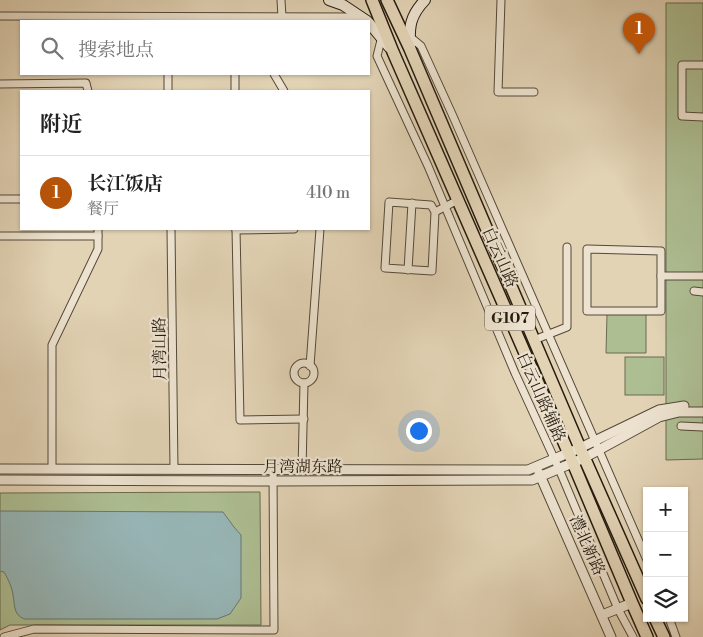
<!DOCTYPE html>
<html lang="zh">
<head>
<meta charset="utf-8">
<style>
	body { margin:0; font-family:"Libre Bodoni","Noto Serif SC",serif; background:#f2f2f2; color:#222 }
	.controls { position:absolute; right:15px; bottom:15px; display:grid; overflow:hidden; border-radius:0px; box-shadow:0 1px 4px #0004 }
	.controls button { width:45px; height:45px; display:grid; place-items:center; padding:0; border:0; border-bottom:1px solid #e0e0e0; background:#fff; color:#222; font:25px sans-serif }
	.you { position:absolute; left:418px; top:430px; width:18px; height:18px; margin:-12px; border:4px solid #fff; border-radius:50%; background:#1a73e8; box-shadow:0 0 0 8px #1a73e833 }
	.badge { display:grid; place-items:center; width:32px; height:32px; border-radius:50%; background:#b45309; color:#fff; font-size:16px; font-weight:700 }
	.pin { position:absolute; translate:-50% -41px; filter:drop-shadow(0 1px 2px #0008) }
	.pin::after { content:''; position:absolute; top:26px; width:18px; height:15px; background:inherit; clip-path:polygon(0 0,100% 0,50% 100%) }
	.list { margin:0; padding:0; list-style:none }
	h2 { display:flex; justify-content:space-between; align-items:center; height:65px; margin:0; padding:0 20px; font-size:21px }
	h2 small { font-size:16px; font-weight:400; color:#767676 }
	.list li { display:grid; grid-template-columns:32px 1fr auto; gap:15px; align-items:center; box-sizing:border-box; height:75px; padding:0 20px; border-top:1px solid #e0e0e0 }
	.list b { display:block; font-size:19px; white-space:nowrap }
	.list p { margin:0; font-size:16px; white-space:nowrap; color:#767676 }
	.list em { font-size:16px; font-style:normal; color:#767676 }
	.icon { flex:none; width:28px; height:28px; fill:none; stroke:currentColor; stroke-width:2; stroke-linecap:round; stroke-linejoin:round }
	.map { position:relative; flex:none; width:703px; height:637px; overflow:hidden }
	.search { position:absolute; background:#fff; box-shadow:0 1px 4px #0004; left:20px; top:20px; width:350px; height:55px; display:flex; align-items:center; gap:12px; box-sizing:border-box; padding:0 18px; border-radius:0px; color:#767676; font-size:19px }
	.panel { position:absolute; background:#fff; box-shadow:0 1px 4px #0004; left:20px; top:90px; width:350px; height:140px; border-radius:0px }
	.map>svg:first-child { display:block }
	.green { fill:#adbe92; stroke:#696c50 }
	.water { fill:#97b6b6; stroke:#697873 }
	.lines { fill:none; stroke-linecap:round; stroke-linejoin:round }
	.minor-casing { stroke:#544938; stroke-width:9 }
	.tertiary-casing { stroke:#544938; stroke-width:11 }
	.secondary-casing { stroke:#251b0f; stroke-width:12 }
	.trunk-casing { stroke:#251b0f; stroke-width:14 }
	.minor { stroke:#ece2cf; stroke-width:7 }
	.tertiary { stroke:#ece2cf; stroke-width:9 }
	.secondary { stroke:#ece2cf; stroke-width:10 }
	.trunk { stroke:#e2d3b5; stroke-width:11 }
	.labels { text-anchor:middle; stroke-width:4.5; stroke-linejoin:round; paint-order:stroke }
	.shield { fill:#ece2cf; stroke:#615749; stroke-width:1 }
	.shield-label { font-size:15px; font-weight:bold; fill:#251b0f }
	.street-label { font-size:16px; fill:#251b0f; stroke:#ece2cf }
</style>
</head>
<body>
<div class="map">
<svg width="703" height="637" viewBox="0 0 703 637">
	<rect width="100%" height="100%" fill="#e2d3b5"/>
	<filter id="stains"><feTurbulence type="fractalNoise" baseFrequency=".004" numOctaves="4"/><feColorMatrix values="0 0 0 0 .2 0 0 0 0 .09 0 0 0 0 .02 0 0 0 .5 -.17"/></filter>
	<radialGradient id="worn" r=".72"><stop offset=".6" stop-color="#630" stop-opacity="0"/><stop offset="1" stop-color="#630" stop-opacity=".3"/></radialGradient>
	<g class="green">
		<path d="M666,3H703V459L666,460Z"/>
		<path d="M607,314H646V353H606Z"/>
		<rect x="625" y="357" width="39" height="38"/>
		<path d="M260,492L261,625H10L0,630V493Z"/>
	</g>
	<path class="water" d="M0,511L223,512L234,527L241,535V598L230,614L217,619H24C13,614 15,605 13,595C12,587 8,579 4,572L0,571Z"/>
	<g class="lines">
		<defs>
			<g id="minor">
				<path d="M281,0L282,17L283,21"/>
				<path d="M501,0L498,92H534"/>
				<path d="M0,16L362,17"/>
				<path d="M382,36L377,56L428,166L515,373L559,469L618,609L633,637"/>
				<path d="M409,36L421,46L452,114L647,560"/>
				<path d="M703,65H682V116L703,117"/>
				<path d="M168,74V91"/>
				<path d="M235,74V91"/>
				<path d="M274,74L284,91"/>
				<path d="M0,84L86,83L88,91"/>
				<path d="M0,199H21"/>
				<path d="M435,212L432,271L385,268L389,202L431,205L435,212L458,200"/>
				<path d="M171,229L174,469"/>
				<path d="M236,229L240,420L304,419"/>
				<path d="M236,230L294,229"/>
				<path d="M0,236H98"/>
				<path d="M587,249L661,251V311H587Z"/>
				<path d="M408,270L412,203"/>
				<path d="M661,276H703"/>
				<path d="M694,291L703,292"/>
				<path d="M534,340L567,327V247"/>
				<circle cx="304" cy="373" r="10"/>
				<path d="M310,366L320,229"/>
				<path d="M681,426L703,427"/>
				<path d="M52,469V345L98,249V229"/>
				<path d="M302,470L304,383"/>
				<path d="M669,618L676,637"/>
				<path d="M4,637L34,629L274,630L273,470"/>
			</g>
			<g id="tertiary">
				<path d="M0,469L528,470L580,448L659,410L684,406"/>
				<path d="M539,473L611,637"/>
				<path d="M0,480L273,481L532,480L584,458L659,417L679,412H703"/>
				<path d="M602,615L632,603"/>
			</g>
			<g id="secondary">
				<path d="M329,0L343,5L367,21"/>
				<path d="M369,23L389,47"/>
				<path d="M410,48C409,26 410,16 425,0"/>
			</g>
			<g id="trunk">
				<path d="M372,0L393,52L573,463L632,603L647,637"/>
				<path d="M387,0L410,49L580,448L647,599"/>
				<path d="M655,618L664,637"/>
			</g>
		</defs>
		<use href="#minor" class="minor-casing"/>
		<use href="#tertiary" class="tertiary-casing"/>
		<use href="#secondary" class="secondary-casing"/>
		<use href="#trunk" class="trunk-casing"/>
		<use href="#minor" class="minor"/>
		<use href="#tertiary" class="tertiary"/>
		<use href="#secondary" class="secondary"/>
		<use href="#trunk" class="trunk"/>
	</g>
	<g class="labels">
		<rect class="shield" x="485" y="305.5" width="50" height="25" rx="4"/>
		<g class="shield-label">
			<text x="510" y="323">G107</text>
		</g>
		<g class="street-label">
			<text transform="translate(501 257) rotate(66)" y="6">白云山路</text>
			<text transform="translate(159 349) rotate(-91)" y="6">月湾山路</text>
			<text transform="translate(542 397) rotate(66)" y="6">白云山路辅路</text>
			<text x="303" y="472">月湾湖东路</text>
			<text transform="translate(588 545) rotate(66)" y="6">澧北新路</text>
		</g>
	</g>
	<rect width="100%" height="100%" filter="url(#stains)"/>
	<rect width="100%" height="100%" fill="url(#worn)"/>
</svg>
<div class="controls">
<button>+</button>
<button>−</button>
<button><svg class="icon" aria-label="layers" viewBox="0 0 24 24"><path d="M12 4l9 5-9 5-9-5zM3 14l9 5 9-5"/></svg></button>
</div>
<div class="you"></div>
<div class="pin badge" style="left:639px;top:54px">1</div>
<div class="search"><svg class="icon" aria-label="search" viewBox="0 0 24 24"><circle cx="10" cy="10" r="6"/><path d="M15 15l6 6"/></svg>搜索地点</div>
<section class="panel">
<h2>附近<small></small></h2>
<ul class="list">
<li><span class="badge">1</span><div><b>长江饭店</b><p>餐厅</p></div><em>410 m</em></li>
</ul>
</section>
</div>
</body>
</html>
